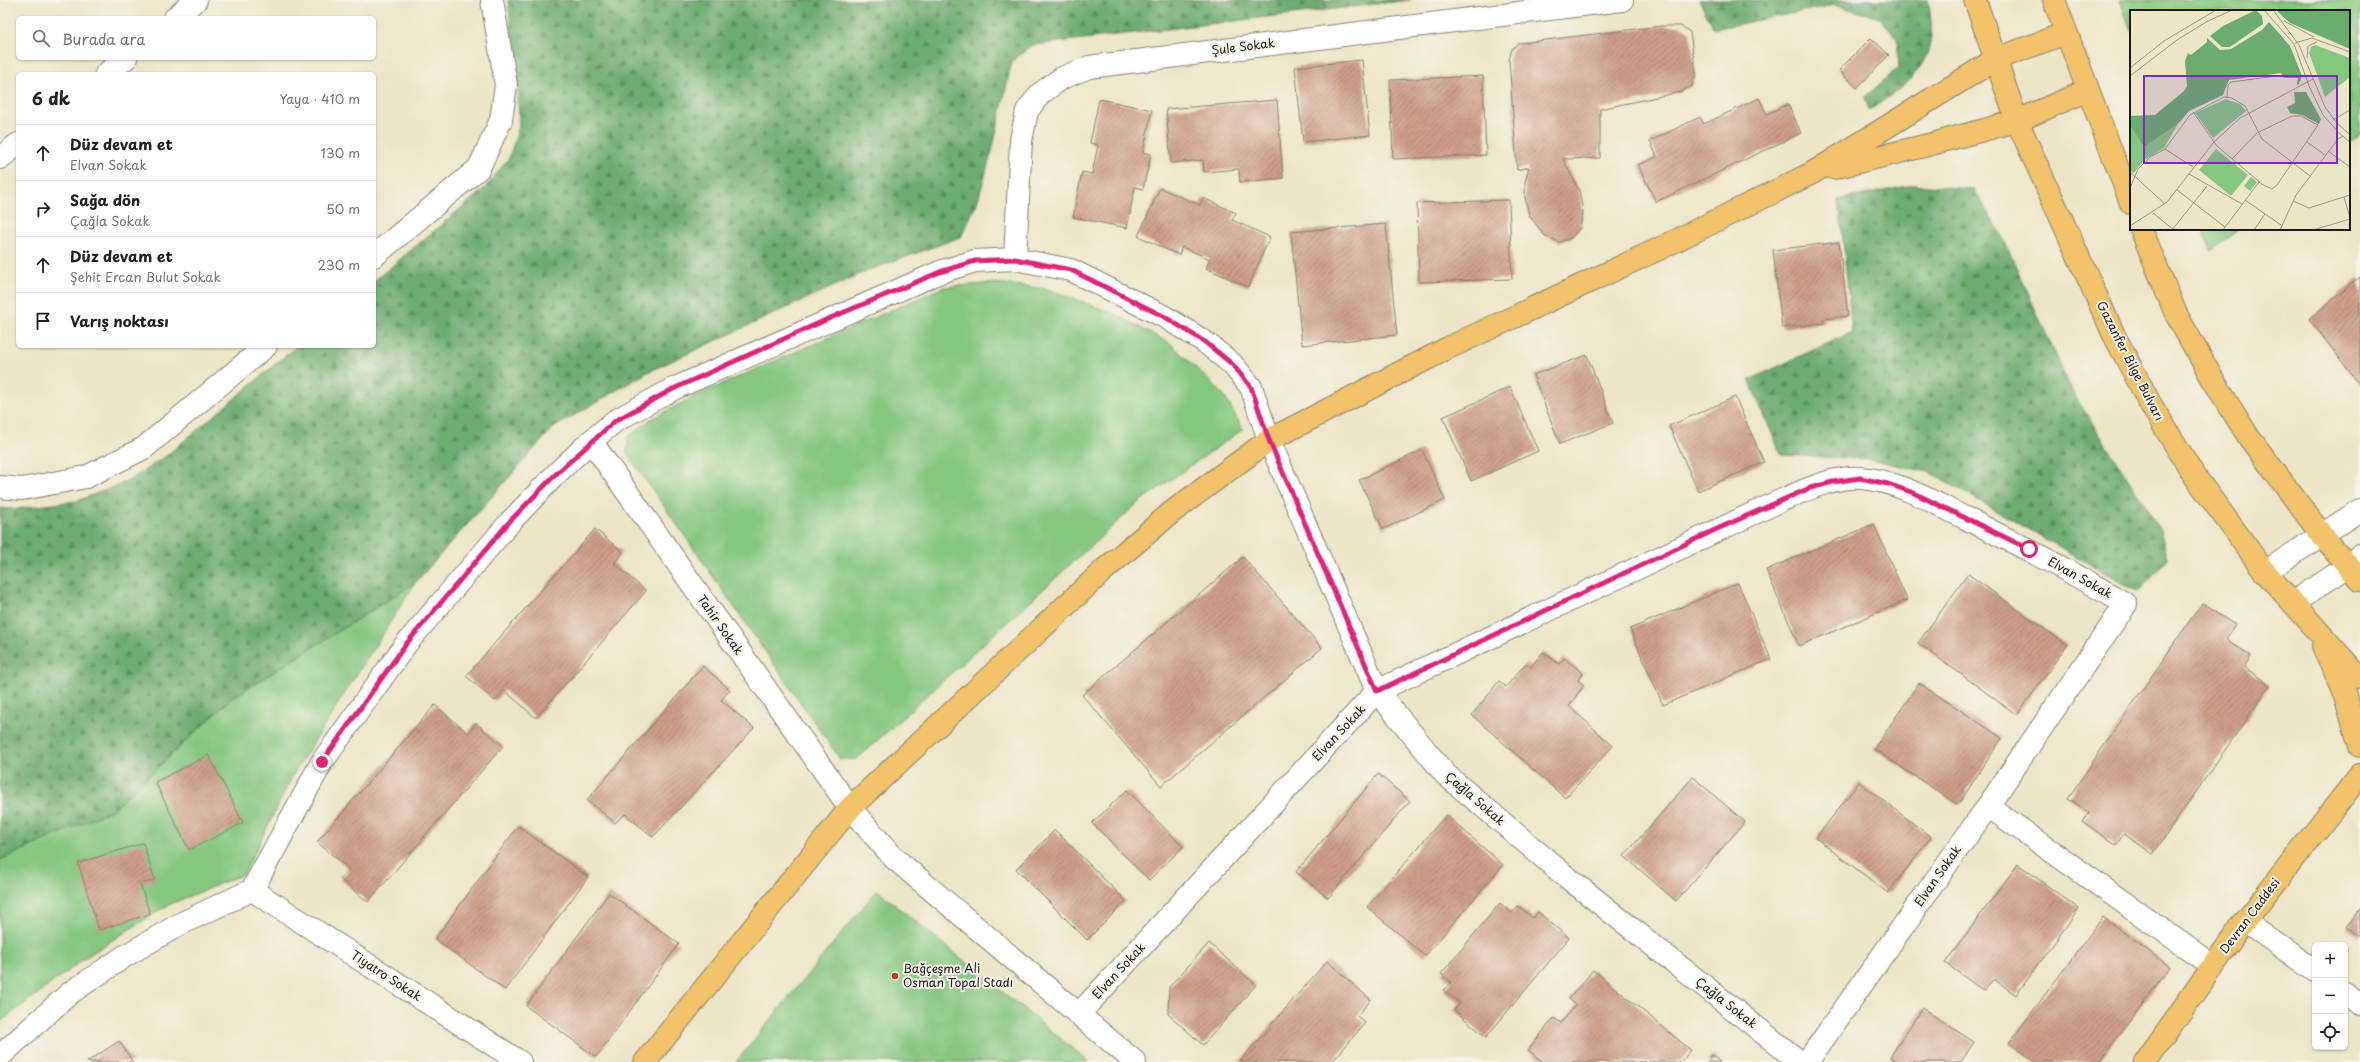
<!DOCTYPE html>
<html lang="tr">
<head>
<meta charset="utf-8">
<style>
	body { margin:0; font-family:"Playpen Sans",sans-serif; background:#f6f6f6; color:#202124 }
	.controls { position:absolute; right:12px; bottom:12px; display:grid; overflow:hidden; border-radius:6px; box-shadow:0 1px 3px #0004 }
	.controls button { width:36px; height:36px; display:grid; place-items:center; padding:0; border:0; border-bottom:1px solid #e0e0e0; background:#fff; color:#202124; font:20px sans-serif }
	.stop { position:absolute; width:12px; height:12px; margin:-9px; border:3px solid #db2777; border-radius:50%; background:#fff }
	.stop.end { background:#db2777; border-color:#fff; box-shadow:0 1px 4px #0008 }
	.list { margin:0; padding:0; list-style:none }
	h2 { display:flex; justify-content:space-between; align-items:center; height:52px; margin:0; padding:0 16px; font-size:17px }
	h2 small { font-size:13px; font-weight:400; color:#757577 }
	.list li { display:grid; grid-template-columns:26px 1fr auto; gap:12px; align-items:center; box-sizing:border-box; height:56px; padding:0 16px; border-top:1px solid #e0e0e0 }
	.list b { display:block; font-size:15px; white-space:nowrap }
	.list p { margin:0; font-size:13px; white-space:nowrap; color:#757577 }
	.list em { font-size:13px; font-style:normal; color:#757577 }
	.icon { flex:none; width:22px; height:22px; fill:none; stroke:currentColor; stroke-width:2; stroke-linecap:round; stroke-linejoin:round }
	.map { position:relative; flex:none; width:2360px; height:1062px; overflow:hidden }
	.search { position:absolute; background:#fff; box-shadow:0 1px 3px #0004; left:16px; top:16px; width:360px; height:44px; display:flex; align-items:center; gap:10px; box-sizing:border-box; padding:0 14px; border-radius:6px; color:#757577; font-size:15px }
	.panel { position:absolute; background:#fff; box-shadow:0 1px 3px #0004; left:16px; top:72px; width:360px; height:276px; border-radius:6px }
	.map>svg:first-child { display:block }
	.grass { fill:#86c780; stroke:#51724e }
	.forest { fill:url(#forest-firs); stroke:#446445 }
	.building { fill:url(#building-hatch) }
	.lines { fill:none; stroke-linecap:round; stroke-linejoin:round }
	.minor-casing { stroke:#848072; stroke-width:24 }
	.major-casing { stroke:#848072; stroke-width:24 }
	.minor { stroke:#fff; stroke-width:22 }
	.major { stroke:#f2c26a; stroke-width:22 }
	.route { stroke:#db2777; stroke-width:5 }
	.poi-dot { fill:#c8321e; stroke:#f7f3e8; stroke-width:1.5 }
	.labels { text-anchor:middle; stroke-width:4; stroke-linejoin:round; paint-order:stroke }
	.street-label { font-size:12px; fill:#1c1c1c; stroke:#f7f3e8 }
	.poi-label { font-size:12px; fill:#1c1c1c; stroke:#f7f3e8; text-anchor:start }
	.inset-road { fill:none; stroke:#999583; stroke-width:1 }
	.view { fill:#7b2cbf; fill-opacity:0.15; stroke:#7b2cbf; stroke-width:2 }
	.inset-edge { fill:none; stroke:#1c1c1c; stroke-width:2 }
</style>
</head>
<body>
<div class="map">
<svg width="2360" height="1062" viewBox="0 0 2360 1062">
	<defs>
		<pattern id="forest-firs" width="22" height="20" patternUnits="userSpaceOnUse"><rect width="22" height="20" fill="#6cac6e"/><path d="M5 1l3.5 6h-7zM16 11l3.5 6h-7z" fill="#588b5a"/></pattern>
		<pattern id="building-hatch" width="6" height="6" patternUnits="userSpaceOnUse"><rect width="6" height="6" fill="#ce9e88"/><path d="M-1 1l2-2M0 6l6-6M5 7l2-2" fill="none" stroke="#a6806e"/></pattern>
	</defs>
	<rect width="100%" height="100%" fill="#f7f3e8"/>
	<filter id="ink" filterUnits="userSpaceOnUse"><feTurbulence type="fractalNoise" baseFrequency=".025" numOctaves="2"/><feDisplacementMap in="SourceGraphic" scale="8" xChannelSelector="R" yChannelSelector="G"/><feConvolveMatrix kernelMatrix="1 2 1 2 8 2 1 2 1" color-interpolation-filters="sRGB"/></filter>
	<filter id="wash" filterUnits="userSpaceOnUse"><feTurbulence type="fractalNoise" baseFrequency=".012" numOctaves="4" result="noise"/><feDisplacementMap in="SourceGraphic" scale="16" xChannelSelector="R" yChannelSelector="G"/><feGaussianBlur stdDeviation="0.9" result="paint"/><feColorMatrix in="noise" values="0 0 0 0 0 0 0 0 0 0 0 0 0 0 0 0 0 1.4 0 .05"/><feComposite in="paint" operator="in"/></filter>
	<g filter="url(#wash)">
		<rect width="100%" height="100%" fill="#ece5c7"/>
		<g class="grass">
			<path d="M2120,0H2360V135L2349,143V11H2131V31Z"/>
			<path d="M2203,229H2239L2211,251Z"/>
			<path d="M997,283L1047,289L1113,313L1171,344L1223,394L1243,429L1139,502L857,759H840L627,453L628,437L650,420L693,397L944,287Z"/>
			<path d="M415,583L294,773L244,874L168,905L89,955L0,1022V860L112,810L232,698Z"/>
			<path d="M877,890L1089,1062H736Z"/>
		</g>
		<g class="forest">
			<path d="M508,0H1410L1033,45L1012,61L992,151L977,203L961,237L869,270L648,372L553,428L415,583L232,698L112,810L0,860V508L15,509L77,501L128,481L166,456L297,346H374V281L485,188L509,158L519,127L518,90Z"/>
			<path d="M1699,0H1928C1930,7 1930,15 1931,22C1935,66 1903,89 1869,110L1865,97L1899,67L1897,38L1880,18L1834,5L1714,29Z"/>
			<path d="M1912,185L1974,189L2004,240L2073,393L2159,527L2168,558L2138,592L1929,472L1867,459L1781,455L1749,380L1852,332L1839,200Z"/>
		</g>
		<g id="blocks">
			<g class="building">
				<path d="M1661,26H1681L1690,32L1696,74L1692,86L1680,92L1600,109V158L1563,159L1579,190L1583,212L1580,228L1571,238L1559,242L1544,235L1529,215L1525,197V182L1529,167L1517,170L1509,60L1512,49L1519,43L1529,42Z"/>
				<path d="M1871,38L1889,55L1857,88L1839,70Z"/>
				<path d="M1362,60L1370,135L1303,142L1295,67Z"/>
				<path d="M1483,76L1486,155L1393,159L1390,80Z"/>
				<path d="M1759,98L1767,114L1788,104L1801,133L1656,202L1638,165L1657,157L1650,141L1700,117L1704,124Z"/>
				<path d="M1099,99L1152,110L1143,152L1151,154L1143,189L1135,187L1127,228L1073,217L1082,172L1092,174L1098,145L1090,143Z"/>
				<path d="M1277,100L1283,178L1240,182L1239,169L1204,172L1203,160L1171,163L1166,109Z"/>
				<path d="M1160,188L1200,205L1203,198L1236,213L1232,220L1270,237L1248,287L1206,268L1210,259L1182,247L1179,255L1138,236Z"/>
				<path d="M1509,200L1512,279L1419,282L1417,203Z"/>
				<path d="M1386,224L1397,335L1302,345L1291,232Z"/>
				<path d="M1839,242L1848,316L1823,319L1824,323L1782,328L1773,250Z"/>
				<path d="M2360,277V385L2309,319Z"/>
				<path d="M1587,355L1613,423L1560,444L1533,375Z"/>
				<path d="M1510,387L1538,451L1471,481L1443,417Z"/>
				<path d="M1735,397L1764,462L1698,491L1669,426Z"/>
				<path d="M1422,450L1445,500L1383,529L1359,480Z"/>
				<path d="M1874,524L1907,600L1799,646L1766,570Z"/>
				<path d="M595,529L623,552L614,563L646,591L536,718L504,690L495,701L466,676Z"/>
				<path d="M1243,557L1322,648L1161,786L1082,695Z"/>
				<path d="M1968,574L2067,645L2017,715L1918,643Z"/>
				<path d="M1738,583L1771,659L1663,705L1630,629Z"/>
				<path d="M2202,603L2235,625L2226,639L2251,656L2244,667L2270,685L2153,854L2124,834L2116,845L2083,822L2089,813L2068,798Z"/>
				<path d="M1543,652L1559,664L1564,658L1583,673L1578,680L1584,685L1569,706L1613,746L1565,798L1472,715L1499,681L1506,687L1526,663L1531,667Z"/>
				<path d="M703,666L730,690L721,700L754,728L653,837L625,814L615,823L587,800Z"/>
				<path d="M1919,683L2002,738L1958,805L1874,749Z"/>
				<path d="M435,705L468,733L476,723L503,746L368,902L340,879L349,869L317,842Z"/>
				<path d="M209,755L243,823L189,850L155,782Z"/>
				<path d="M1378,774L1410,801L1328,898L1296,872Z"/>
				<path d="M1693,777L1745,822L1676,901L1624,856Z"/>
				<path d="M1859,782L1931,837L1888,893L1816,838Z"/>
				<path d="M1127,790L1183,847L1149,880L1092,823Z"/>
				<path d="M1446,815L1503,865L1425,956L1367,907Z"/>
				<path d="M518,826L588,877L505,990L435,939Z"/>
				<path d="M1055,830L1126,901L1087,940L1016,869Z"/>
				<path d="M143,843L155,880L140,884L150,914L99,930L78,863Z"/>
				<path d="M2018,864L2079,909L2016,995L1994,979L1984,991L1945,963Z"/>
				<path d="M609,893L679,944L596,1057L526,1006Z"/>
				<path d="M1500,903L1512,913L1518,906L1533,918L1538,912L1569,938L1486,1037L1454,1010L1460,1003L1443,990L1451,982L1441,974Z"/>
				<path d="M2360,908V937L2347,927Z"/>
				<path d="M2103,917L2170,967L2099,1062H2036L2009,1043Z"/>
				<path d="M1209,943L1256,985L1203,1045L1168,1014L1169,987Z"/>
				<path d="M1327,961L1371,1000L1357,1016L1365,1023L1332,1062H1239Z"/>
				<path d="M1593,970L1691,1050L1681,1062H1543L1528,1050L1554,1018L1561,1023L1576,1005L1569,999Z"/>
				<path d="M1922,1008L1974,1042L1961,1062H1897L1890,1057Z"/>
				<path d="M119,1041L133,1062H87Z"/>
				<path d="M1712,1055L1720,1062H1707Z"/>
			</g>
		</g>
	</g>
	<g filter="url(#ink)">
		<use href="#blocks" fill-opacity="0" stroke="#848072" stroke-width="1"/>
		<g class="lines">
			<defs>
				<g id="minor">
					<path d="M175,18L196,0"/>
					<path d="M106,74L126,58"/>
					<path d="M0,158L18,144"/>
					<path d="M374,256L479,168L501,120L506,85L492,0"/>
					<path d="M1015,259L1021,140L1027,111L1040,94L1062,78L1089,67L1622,0"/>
					<path d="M591,441L850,808L894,858L1135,1062"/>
					<path d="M0,487L22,489L86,477L144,448L266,346"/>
					<path d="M2265,572L2360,510"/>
					<path d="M2294,602L2347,567L2360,555"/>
					<path d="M1988,806L2213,966"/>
					<path d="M252,890L520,1062"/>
					<path d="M2245,921L2315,971"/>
					<path d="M2345,993L2360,1004"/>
					<path d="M1079,1014L1377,691L1782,500C1806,490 1834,476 1861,478C1898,481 1933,502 1965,518C2020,545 2074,573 2126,604L1988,806L1807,1062"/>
					<path d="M0,1056L70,993L125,956L180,924L252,890L322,762L406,644L511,521L556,474L591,441L615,421L673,389L940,272L975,261L1015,259L1071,270L1165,317L1205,342L1232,364L1251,387L1269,440L1377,691L1445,774L1563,874L1800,1062"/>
				</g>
				<g id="major">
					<path d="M1975,0L2017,121L2114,335L2151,405L2194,475L2265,572L2360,678"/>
					<path d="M2054,0L2131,203"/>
					<path d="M1833,168L1928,145L2017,121L2088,90"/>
					<path d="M2141,229L2176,314L2212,378L2248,436L2321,534L2360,580"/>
					<path d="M2323,646L2343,689L2360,746"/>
					<path d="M645,1062L850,808L1104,570L1172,512L1269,440L1448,348L1665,246L1814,172L1996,59L2066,33"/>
					<path d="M2145,1062L2245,921L2360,775"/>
				</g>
			</defs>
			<use href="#minor" class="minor-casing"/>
			<use href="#major" class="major-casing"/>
			<use href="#minor" class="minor"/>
			<use href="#major" class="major"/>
		</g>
	</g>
	<g class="lines" filter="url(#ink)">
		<path class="route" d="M322,762L406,644L510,521L556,474L615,421L673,389L828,319L940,272L975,261L1015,259L1071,270L1165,317L1205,342L1232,364L1251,387L1269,440L1377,691L1717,529L1810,488L1833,482L1860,478L1888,484L1914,493L2029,549"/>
	</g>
	<circle class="poi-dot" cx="895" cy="976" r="4"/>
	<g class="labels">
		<g class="street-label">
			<text transform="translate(1243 47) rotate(-7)" y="4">Şule Sokak</text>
			<text transform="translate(2130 361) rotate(63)" y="4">Gazanfer Bilge Bulvarı</text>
			<text transform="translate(2080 578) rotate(29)" y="4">Elvan Sokak</text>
			<text transform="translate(720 625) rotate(55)" y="4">Tahir Sokak</text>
			<text transform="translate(1339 733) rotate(-47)" y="4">Elvan Sokak</text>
			<text transform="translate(1475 799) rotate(41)" y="4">Çağla Sokak</text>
			<text transform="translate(1938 876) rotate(-55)" y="4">Elvan Sokak</text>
			<text transform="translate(2250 916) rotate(-53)" y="4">Devran Caddesi</text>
			<text transform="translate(1119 971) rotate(-47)" y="4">Elvan Sokak</text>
			<text transform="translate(386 976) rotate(33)" y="4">Tiyatro Sokak</text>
			<text transform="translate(1726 1003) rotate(38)" y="4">Çağla Sokak</text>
		</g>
		<g class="poi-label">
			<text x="903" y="973">Bağçeşme Ali<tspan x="903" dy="14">Osman Topal Stadı</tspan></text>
		</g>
	</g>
	<g transform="translate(2130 10)">
		<rect width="220" height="220" fill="#ece5c7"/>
		<path d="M185,35L220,48V67L195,87L179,43L181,37ZM96,89L110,94L116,101L83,128L65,103ZM48,114L34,138L14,150L4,163L0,161V116L14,137ZM86,139L118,165L101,186L69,160ZM121,167L127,172L120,181L114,176Z" fill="#86c780"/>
		<path d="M126,0L132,6L133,14L100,37H92L80,26L93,16ZM146,0H220V39L160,13ZM139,12L160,36L172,66L169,74L167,75L168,68H154L151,63L99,70L93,85L59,101L48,114L14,137L0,116V106L25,105L54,81L57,76L55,51L58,43L61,45L77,32V28L90,40L101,39L132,20ZM164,82H176L191,109L189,114L172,105L160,103L157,97L165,93Z" fill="#6cac6e"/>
		<path class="inset-road" d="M134,0L164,34L179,76L193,105L209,123L220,132M143,0L169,35L195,97L206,112L220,125M154,11L184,27M165,33L182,28L220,42M177,48L178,36L187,32M0,58L34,31L86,0M0,66L47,30L76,12L102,0M97,87L98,75L101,72L147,66M63,102L87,136L133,175L142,179L147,175L188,115L171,106H162L127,123L102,149M203,110L220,100M177,132L195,145M35,139L63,157M198,141L220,157M0,162L35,194M59,164L112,194M0,178L8,159L20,147L35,139L60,105L94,87L102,88L115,96L132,129L180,166M47,180L95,217M214,187L220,208M115,190L151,215M163,191L179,198L220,185M23,203L44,220M0,216L37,192L84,132L110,108L183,69M42,220L77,176M93,220L129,172M124,220L135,204M150,220L166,185L208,129L213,126M183,220L220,209"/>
		<path class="view" d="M14,66H207V153H14Z"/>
		<rect width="220" height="220" class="inset-edge"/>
	</g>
</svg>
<div class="controls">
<button>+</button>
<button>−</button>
<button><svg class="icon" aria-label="locate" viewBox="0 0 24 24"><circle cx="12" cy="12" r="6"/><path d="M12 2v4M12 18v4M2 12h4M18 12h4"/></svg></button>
</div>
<div class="stop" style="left:2029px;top:549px"></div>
<div class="stop end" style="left:322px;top:762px"></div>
<div class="search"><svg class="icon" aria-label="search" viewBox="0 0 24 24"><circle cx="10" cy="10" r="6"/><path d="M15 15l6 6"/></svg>Burada ara</div>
<section class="panel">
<h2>6 dk<small>Yaya · 410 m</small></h2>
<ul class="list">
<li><svg class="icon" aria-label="ahead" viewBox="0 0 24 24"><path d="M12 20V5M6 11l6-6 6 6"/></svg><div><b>Düz devam et</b><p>Elvan Sokak</p></div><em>130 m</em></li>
<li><svg class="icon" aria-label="right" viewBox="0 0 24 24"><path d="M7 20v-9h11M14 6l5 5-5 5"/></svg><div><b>Sağa dön</b><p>Çağla Sokak</p></div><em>50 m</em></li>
<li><svg class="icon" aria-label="ahead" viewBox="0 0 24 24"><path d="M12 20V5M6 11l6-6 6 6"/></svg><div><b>Düz devam et</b><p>Şehit Ercan Bulut Sokak</p></div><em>230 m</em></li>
<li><svg class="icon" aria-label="arrive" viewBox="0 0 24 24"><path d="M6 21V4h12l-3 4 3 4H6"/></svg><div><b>Varış noktası</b></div></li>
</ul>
</section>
</div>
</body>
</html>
